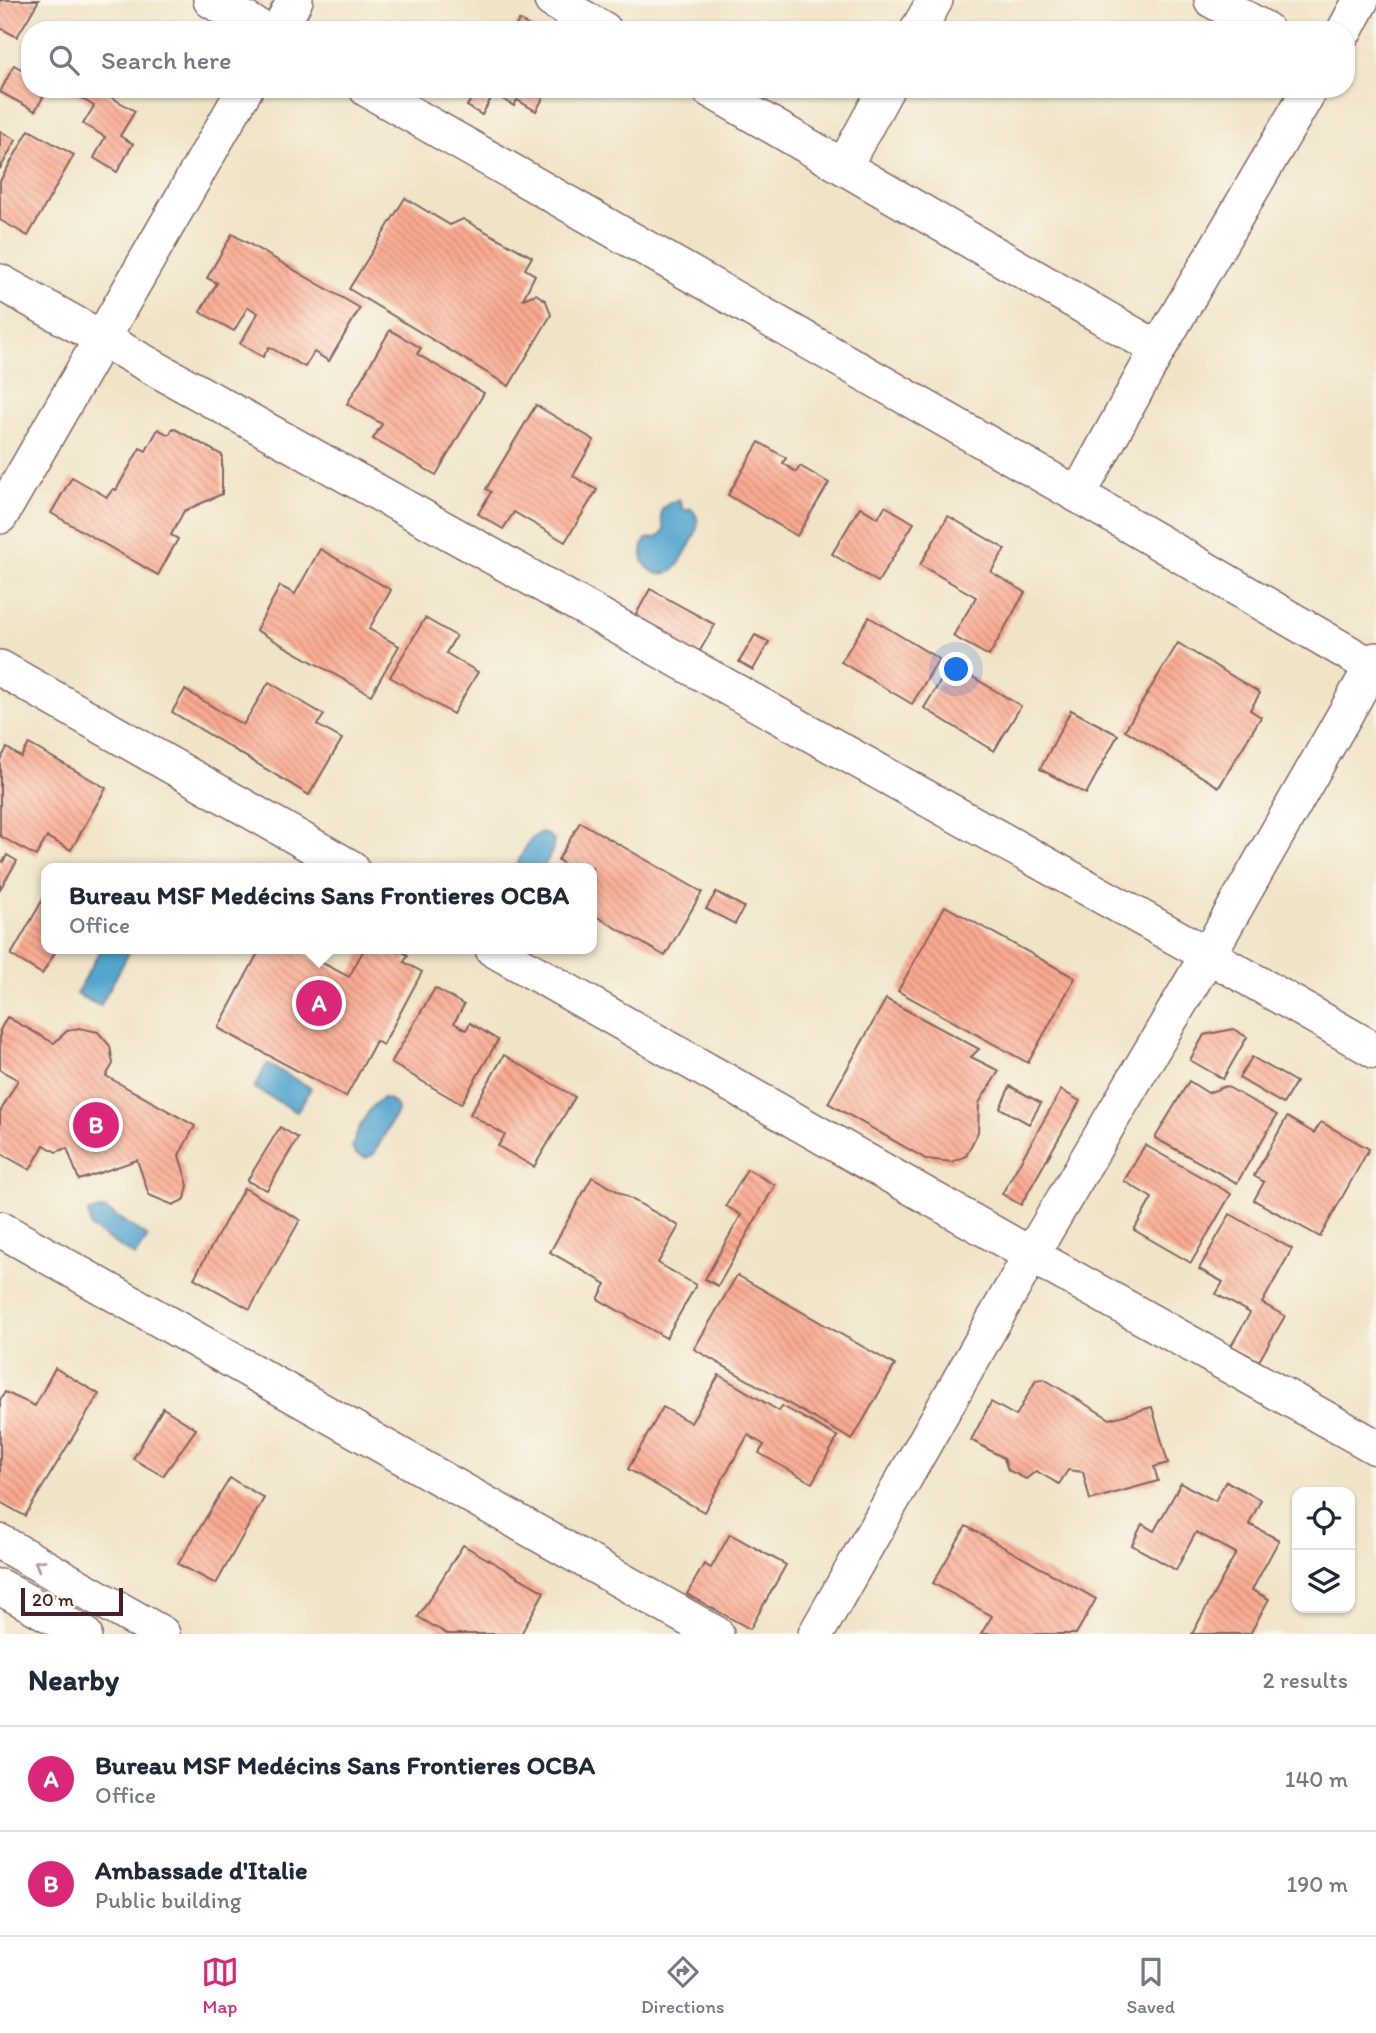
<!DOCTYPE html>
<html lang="en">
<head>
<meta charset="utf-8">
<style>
	body { margin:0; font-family:Itim,sans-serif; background:#f6f6f7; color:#1f2937 }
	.controls { position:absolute; right:21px; bottom:21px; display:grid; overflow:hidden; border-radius:14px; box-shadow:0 2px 5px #0004 }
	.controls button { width:63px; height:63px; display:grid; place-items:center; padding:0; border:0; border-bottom:2px solid #e0e1e3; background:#fff; color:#1f2937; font:35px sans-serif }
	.scale { position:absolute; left:21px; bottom:18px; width:102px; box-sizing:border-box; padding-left:7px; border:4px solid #4a1f2b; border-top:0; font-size:19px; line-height:24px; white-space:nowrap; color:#4a1f2b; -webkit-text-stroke:5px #fbf7ec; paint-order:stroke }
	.you { position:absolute; left:957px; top:670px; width:24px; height:24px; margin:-18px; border:5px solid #fff; border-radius:50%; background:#1a73e8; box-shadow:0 0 0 10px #1a73e833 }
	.badge { display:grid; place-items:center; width:46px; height:46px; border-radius:50%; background:#db2777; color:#fff; font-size:23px; font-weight:700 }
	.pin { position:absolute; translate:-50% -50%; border:4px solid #fff; box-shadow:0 2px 7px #0006 }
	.popup { position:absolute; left:41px; top:863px; width:556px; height:91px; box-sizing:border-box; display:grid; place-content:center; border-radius:14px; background:#fff; filter:drop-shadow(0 2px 5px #0005); font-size:23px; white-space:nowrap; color:#747a83 }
	.popup b { font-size:26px; color:#1f2937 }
	.popup::after { content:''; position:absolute; left:50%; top:100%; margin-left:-14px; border:14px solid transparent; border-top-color:#fff }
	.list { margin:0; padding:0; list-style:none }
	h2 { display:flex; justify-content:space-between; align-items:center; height:91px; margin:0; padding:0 28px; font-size:30px }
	h2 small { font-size:23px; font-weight:400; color:#747a83 }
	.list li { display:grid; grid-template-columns:46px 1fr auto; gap:21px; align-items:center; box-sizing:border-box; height:105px; padding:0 28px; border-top:2px solid #e0e1e3 }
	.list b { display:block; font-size:26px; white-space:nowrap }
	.list p { margin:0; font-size:23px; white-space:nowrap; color:#747a83 }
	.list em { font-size:23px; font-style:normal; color:#747a83 }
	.icon { flex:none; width:38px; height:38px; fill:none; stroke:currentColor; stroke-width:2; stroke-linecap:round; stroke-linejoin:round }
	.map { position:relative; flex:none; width:1376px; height:1634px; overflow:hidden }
	.search { position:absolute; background:#fff; box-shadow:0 2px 5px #0004; left:21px; right:21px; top:21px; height:77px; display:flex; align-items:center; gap:18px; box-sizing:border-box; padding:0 24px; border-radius:28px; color:#747a83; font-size:26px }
	.sheet { height:301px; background:#fff }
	nav { display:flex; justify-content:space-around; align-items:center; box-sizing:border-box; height:98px; border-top:2px solid #e0e1e3; background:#fff; font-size:19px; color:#747a83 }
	nav a { display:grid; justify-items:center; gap:4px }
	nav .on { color:#db2777 }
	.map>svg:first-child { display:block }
	.water { fill:#54a6cf; stroke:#4f627d; stroke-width:2 }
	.building { fill:url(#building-back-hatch) }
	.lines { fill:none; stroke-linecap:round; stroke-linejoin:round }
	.minor-casing { stroke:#846462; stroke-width:38 }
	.minor { stroke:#fff; stroke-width:35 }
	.oneway { stroke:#ae9aa0 }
</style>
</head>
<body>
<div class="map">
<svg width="1376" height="1634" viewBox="0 0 1376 1634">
	<defs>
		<pattern id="building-back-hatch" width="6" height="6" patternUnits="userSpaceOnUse" patternTransform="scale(1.75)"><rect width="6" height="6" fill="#faaa90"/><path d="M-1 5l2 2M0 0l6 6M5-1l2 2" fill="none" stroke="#cc8a76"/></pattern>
	</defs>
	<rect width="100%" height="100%" fill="#fbf7ec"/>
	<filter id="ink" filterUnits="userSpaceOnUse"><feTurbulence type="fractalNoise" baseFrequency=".0143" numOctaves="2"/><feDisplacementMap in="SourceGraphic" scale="14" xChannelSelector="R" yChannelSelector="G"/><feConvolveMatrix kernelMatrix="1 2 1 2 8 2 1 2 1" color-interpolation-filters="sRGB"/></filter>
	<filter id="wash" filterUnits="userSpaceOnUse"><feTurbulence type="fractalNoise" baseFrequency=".00686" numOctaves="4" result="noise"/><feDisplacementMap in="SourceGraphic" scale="28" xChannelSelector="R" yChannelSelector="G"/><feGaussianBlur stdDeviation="1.57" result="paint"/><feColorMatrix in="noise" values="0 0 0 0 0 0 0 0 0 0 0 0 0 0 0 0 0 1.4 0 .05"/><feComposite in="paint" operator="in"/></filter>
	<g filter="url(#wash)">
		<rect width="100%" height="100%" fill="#f0e4c7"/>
		<g class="water">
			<path d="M679,500L683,509L687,511L690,508C706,521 693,539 685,553C682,559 678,567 672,571C667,574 661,574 656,573C642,567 638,553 646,539C650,539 660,537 662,534C671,526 645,509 679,500Z"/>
			<path d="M542,833L548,835L554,840L552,852L543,868H515C522,856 528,836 542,833Z"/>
			<path d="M101,949H131L100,1006L76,994Z"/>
			<path d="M267,1064L311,1088L297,1112L254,1088Z"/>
			<path d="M383,1098L390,1100L396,1106L397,1111L374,1154L366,1158L355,1154L352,1147C357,1131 368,1106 383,1098Z"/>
			<path d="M105,1209L148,1237L135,1256L91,1228L88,1212Z"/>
		</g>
		<g id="blocks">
			<g class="building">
				<path d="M0,0H39L17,37L0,28Z"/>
				<path d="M519,20L536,30H514Z"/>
				<path d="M14,65L30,74V89H48L35,111L0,92Z"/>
				<path d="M66,89H103L102,92L135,111L120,136L133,144L117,172L94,158L105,137L83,124L94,106Z"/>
				<path d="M477,89L495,91L482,115L467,106Z"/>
				<path d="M498,89H548L536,111L517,100L514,106L496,95Z"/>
				<path d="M29,130L74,155L28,236L0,220V181Z"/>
				<path d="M0,131L16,140L0,169Z"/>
				<path d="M405,198L450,225L463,219L532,257L525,269L535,275L523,299L536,294L546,301L551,315L509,386L349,289Z"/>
				<path d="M232,234L360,308L329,361L314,352L305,367L269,347L263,357L240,344L258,313L248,307L234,331L200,312L217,283L207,278Z"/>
				<path d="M390,330L421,348L417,354L484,393L436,475L373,439L382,424L347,404Z"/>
				<path d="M536,405L594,440L573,476L597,490L565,542L514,512L503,529L478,514L491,492L486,489Z"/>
				<path d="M173,428L222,455V494L184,511L171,535L178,539L158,575L51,513L72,477L107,497L113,489L116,490L140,448L146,451L158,429L169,435Z"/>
				<path d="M759,442L786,458L783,463L796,472L800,466L829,483L797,536L728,495Z"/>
				<path d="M885,506L914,523L878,582L832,554L860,507L878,518Z"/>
				<path d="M948,516L1005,549L991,572L1025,592L989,656L953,636L976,597L920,565Z"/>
				<path d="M320,549L391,590L369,629L399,646L371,695L256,630L280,586L295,594Z"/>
				<path d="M650,589L715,625L698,654L634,618Z"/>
				<path d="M869,617L939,659L912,704L841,662Z"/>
				<path d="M425,618L456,636L446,653L478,672L453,714L390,677Z"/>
				<path d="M755,635L769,642L753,670L739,662Z"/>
				<path d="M1178,643L1260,693L1250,710L1261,717L1219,787L1125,730Z"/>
				<path d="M951,664L1021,706L994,751L924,708Z"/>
				<path d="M269,682L324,715L317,725L342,739L309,795L172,712L185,690L243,725Z"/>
				<path d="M1071,710L1118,735L1086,794L1040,769Z"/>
				<path d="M29,744L106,788L71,850L47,837L36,856L0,836V760L7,748L21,757Z"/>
				<path d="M580,822L702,892L665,956L592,914V868H563L565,865L558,860Z"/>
				<path d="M7,855L17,861L0,889V860L3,862Z"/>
				<path d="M716,892L744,907L735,924L706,909Z"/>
				<path d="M46,894V949H57L42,974L11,955Z"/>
				<path d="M945,906L1075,978L1028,1063L898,991Z"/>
				<path d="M260,949H296L349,977L364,949H397L408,955L404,962L422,972L383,1045L376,1041L346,1097L218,1028Z"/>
				<path d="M435,988L464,1005L454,1023L466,1030L470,1023L498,1040L461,1104L391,1063Z"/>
				<path d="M886,999L979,1049L971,1057L999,1071L979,1103L978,1132L966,1156L952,1162L926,1159L828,1103Z"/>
				<path d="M7,1017L54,1043L67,1031L79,1028L98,1032L110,1046L113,1064L106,1076L195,1126L179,1155L188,1185L185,1199L173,1205L149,1195L137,1160L79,1180L67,1148L56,1152L44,1145L30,1170L0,1153V1112L18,1080L0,1070V1030Z"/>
				<path d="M1233,1029L1247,1037L1223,1079L1190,1060L1204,1035Z"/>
				<path d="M504,1055L575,1097L534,1167L498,1146L505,1135L470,1114Z"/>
				<path d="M1252,1057L1296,1082L1283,1104L1239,1078Z"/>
				<path d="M1189,1081L1208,1093L1226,1086L1277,1115L1237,1183L1155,1138Z"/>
				<path d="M1010,1086L1041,1103L1029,1124L1000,1108Z"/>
				<path d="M1061,1090L1080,1101L1021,1205L1002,1194Z"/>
				<path d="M1287,1117L1314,1133L1321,1122L1369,1149L1320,1237L1254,1200L1264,1182L1254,1176Z"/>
				<path d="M280,1127L298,1138L267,1190L247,1181Z"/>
				<path d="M1145,1145L1231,1194L1191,1263L1134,1230L1152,1198L1124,1181Z"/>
				<path d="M747,1169L775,1185L718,1286L705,1279L741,1215L726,1206Z"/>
				<path d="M592,1177L679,1226L658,1263L696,1285L666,1338L598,1299L606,1284L550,1252Z"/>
				<path d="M244,1188L300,1220L250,1309L194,1278Z"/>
				<path d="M1230,1214L1292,1249L1262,1303L1285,1316L1259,1361L1231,1346L1250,1313L1216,1294L1223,1282L1199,1269Z"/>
				<path d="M737,1275L895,1365L852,1440L694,1349Z"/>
				<path d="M55,1368L99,1394L25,1516L0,1502V1400L5,1392L35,1406Z"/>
				<path d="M719,1375L779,1411L782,1406L838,1437L812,1483L759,1453L764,1445L748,1435L704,1512L628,1469L663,1407L691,1423Z"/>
				<path d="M1044,1379L1110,1419L1152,1407L1168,1463L1154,1467L1158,1481L1090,1500L1083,1472L1068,1470L1059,1484L1036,1471L1026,1479L1008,1470L1004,1458L971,1440L991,1402L1016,1416L1036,1380Z"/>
				<path d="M163,1408L196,1429L163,1476L133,1459Z"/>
				<path d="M230,1478L264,1498L216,1584L178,1564Z"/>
				<path d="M1226,1481L1261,1500L1249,1524L1279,1540L1252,1590L1269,1599L1250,1634H1192L1236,1553L1196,1532L1176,1570L1132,1545L1142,1524L1154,1531L1181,1483L1215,1501Z"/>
				<path d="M966,1526L1096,1599L1076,1634H981L992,1616L933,1583Z"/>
				<path d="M730,1534L786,1565L750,1629L687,1594L704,1564L711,1568Z"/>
				<path d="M463,1545L544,1592L521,1634H447L418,1617Z"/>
			</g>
		</g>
	</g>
	<g filter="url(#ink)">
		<use href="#blocks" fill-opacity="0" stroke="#846462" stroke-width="2"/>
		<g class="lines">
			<defs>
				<g id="minor">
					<path d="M211,0L263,30"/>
					<path d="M552,0L604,30"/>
					<path d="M1212,0L1266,30"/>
					<path d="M279,30L295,0"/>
					<path d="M918,30L935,0"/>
					<path d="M1345,30L1361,0"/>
					<path d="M367,89L1078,495L1376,669"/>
					<path d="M709,89L1158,349"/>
					<path d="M844,166L886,89"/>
					<path d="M0,282L1208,955L1376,1051"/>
					<path d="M1078,495L1158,349L1310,89"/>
					<path d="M0,516L245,89"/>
					<path d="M0,668L351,868"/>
					<path d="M493,949L1031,1255L1376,1447"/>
					<path d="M0,1229L716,1634"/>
					<path d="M0,1542L162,1634"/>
					<path d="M0,1587L84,1634"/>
					<path d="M816,1634L1031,1255L1208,955L1376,660"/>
				</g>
			</defs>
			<use href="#minor" class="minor-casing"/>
			<use href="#minor" class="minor"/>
		</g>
		<defs><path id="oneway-chevron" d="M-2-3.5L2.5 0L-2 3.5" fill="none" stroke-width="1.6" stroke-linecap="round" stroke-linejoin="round" transform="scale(1.75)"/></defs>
		<use class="oneway" href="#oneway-chevron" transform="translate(39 1564) rotate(-150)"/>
	</g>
</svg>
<div class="controls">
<button><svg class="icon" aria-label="locate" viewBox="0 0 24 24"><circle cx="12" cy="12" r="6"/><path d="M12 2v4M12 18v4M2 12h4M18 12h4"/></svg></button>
<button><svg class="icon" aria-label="layers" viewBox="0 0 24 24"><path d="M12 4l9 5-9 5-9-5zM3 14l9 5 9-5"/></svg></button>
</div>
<div class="scale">20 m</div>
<div class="you"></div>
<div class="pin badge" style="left:319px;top:1003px">A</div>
<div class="popup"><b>Bureau MSF Medécins Sans Frontieres OCBA</b>Office</div>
<div class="pin badge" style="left:96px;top:1125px">B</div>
<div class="search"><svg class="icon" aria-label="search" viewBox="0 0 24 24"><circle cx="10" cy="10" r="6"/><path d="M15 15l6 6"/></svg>Search here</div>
</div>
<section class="sheet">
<h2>Nearby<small>2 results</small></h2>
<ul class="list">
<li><span class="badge">A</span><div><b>Bureau MSF Medécins Sans Frontieres OCBA</b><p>Office</p></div><em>140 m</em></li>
<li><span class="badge">B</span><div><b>Ambassade d'Italie</b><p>Public building</p></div><em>190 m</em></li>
</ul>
</section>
<nav>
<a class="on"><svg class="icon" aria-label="map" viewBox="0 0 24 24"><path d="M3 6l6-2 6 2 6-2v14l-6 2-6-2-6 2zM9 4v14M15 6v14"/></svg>Map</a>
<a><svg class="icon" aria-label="directions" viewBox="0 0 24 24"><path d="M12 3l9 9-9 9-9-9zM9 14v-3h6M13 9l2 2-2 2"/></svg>Directions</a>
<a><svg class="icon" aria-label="saved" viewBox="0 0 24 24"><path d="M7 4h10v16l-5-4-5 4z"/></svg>Saved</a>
</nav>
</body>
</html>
